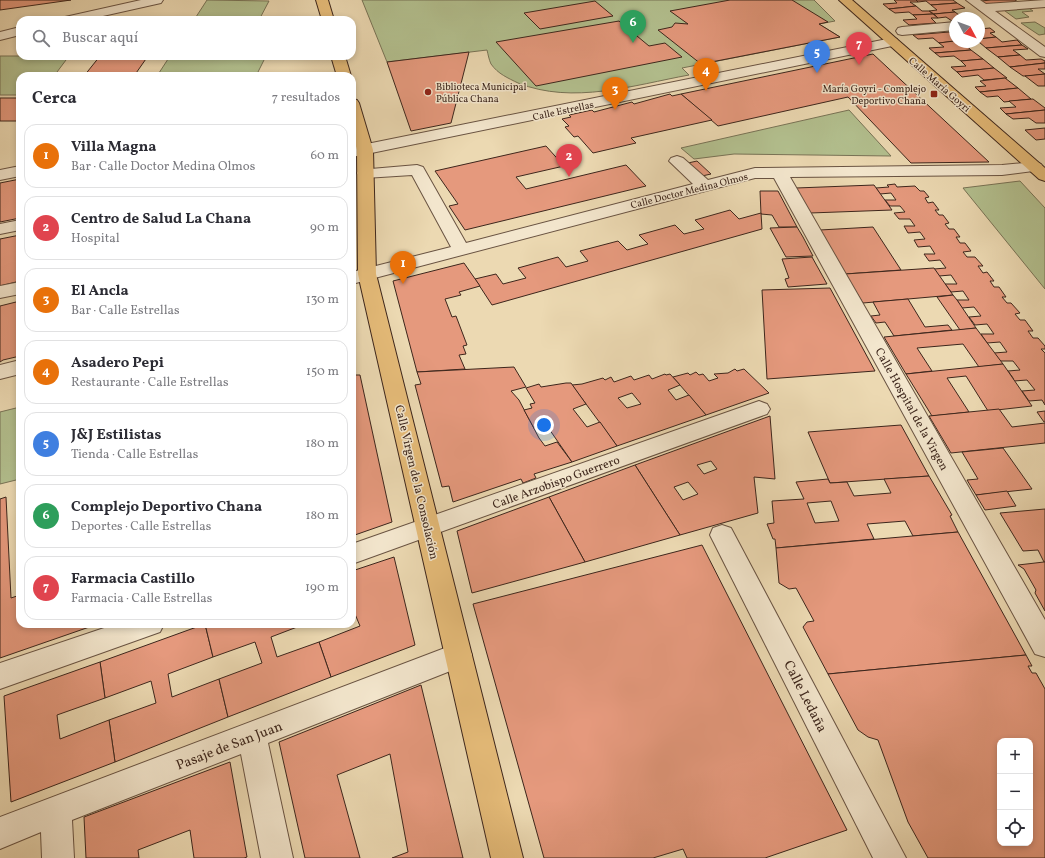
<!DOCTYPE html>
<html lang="es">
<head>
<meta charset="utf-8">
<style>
	body { margin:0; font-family:Vollkorn,serif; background:#f2f2f3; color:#2b2b33 }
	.controls { position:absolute; right:12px; bottom:12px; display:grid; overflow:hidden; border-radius:8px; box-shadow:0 2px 6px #0003 }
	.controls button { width:36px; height:36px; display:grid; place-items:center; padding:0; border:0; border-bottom:1px solid #e1e1e2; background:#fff; color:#2b2b33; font:20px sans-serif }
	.compass { position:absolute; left:949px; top:12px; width:36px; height:36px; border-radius:50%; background:#fff; box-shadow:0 2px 6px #0003; rotate:131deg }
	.you { position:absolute; left:544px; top:425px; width:14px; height:14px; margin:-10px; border:3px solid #fff; border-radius:50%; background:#1a73e8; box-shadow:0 0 0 6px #1a73e833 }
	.badge { display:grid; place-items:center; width:26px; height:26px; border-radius:50%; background:#8f2418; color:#fff; font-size:13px; font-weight:700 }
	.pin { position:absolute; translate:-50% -33px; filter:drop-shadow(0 1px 2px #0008) }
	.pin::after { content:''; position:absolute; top:21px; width:14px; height:12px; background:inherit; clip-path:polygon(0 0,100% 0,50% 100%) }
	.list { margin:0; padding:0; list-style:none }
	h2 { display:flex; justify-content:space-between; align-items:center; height:52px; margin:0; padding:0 16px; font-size:17px }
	h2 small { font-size:13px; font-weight:400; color:#7c7c81 }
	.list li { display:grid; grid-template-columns:26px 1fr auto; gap:12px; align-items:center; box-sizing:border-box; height:64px; margin:0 8px 8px; padding:0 8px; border:1px solid #e1e1e2; border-radius:12px }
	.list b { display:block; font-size:15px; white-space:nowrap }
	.list p { margin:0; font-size:13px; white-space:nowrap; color:#7c7c81 }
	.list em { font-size:13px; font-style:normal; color:#7c7c81 }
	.icon { flex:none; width:22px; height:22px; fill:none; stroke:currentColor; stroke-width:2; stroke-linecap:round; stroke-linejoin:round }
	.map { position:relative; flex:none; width:1045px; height:858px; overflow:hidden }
	.search { position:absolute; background:#fff; box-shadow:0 2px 6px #0003; left:16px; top:16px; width:340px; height:44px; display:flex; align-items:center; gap:10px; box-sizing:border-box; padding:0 14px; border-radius:12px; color:#7c7c81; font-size:15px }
	.panel { position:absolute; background:#fff; box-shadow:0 2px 6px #0003; left:16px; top:72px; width:340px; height:556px; border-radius:12px }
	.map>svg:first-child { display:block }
	.green { fill:#b3c08f; stroke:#787356 }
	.building { fill:#e5997d; stroke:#3d261c; fill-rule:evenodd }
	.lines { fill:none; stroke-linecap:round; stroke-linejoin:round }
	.minor-casing { stroke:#695342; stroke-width:2 }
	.major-casing { stroke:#3d261c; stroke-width:2 }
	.minor { fill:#f3e6cd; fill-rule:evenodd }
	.major { fill:#e6bc79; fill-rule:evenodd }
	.poi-dot { fill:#8f2418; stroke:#f3e6cd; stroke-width:1.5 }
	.labels { text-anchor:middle; stroke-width:3; stroke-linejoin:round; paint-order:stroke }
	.far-street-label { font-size:10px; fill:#3d261c; stroke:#f3e6cd }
	.far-poi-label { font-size:10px; fill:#3d261c; stroke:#f3e6cd; text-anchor:start }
	.street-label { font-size:12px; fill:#3d261c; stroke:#f3e6cd }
	.near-street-label { font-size:14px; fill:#3d261c; stroke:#f3e6cd }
</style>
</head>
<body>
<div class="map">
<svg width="1045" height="858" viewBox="0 0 1045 858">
	<rect width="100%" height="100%" fill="#ecd9b2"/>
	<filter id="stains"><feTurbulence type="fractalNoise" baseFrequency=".005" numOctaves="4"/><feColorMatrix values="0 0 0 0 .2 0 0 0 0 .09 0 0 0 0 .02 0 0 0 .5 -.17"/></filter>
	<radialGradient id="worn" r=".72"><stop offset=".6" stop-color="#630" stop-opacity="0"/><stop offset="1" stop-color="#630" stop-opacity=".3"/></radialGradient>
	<g class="green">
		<path d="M207,0L269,1L259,20H194Z"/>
		<path d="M362,0H814L835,21L819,24L840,37L682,68L689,75C634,85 573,105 518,83C508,78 498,74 491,64C489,60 488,54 487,50L387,62Z"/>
		<path d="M1026,6L1033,11L1022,12L1029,17L1016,19L1001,8Z"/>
		<path d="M1035,22L1045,28V34L1039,35L1021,23Z"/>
		<path d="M0,56H69L54,76H20V95H0Z"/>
		<path d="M170,56H266L256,76H157Z"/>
		<path d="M849,110L891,156L734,154L694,159L681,148Z"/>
		<path d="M1020,181L1045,208V289L963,188Z"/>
		<path d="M20,407V479L0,484V412Z"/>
	</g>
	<g class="building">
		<path d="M0,0H71L0,10Z"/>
		<path d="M730,0H792L828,22L819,24L840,37L701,64L658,30L672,27L675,23L688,24L670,11Z"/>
		<path d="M894,0H916L918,2H910L916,6L889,9L883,4L897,3Z"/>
		<path d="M916,0H953L957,3L931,5L926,1L918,2Z"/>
		<path d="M991,0H1015L1018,2L986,5L981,1Z"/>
		<path d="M595,1L613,16L540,29L524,13Z"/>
		<path d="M957,3L965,8L952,10L955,12L934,14L929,11L937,10L931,5Z"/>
		<path d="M916,6L922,11H929L933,14L913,15L909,12L895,13L889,9Z"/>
		<path d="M955,12L959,15L972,14L977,18H955V21H952L946,17L938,18L934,14Z"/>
		<path d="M933,14L938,18H931L936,23L909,25L903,20L917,19L913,15Z"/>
		<path d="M619,21L649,46L665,43L682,57L536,86L496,42Z"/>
		<path d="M990,28L995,32L990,33L996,37L979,39V29Z"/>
		<path d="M949,32L955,37V41L939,43L933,38L918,39L913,35Z"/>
		<path d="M996,37L1002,42L1017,40L1022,45L986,48L979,42V39Z"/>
		<path d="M954,41L962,42L971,50L935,53L929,48L944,47L939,43Z"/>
		<path d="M1022,45L1028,49L1013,50L1020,55L998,57L986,48Z"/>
		<path d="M971,50L983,59L961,61L954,56L940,57L935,53Z"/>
		<path d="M469,52L451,123L411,131L387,62Z"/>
		<path d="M873,54L989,162L911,163L848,97L718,126L681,94Z"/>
		<path d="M1020,55L1026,60L1041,59L1045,61V63L1010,67L998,57Z"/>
		<path d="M100,56H148L134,76H84Z"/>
		<path d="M983,59L994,68L957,72L951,67L966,66L961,61Z"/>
		<path d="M1045,63V69H1038L1045,74L1029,76H1023L1010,67Z"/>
		<path d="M994,68L1007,78L984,80L978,75L962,77L957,72Z"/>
		<path d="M1045,74V86H1038L1025,76Z"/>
		<path d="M1005,78L1018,88L980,92L975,87L986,86L980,81Z"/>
		<path d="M1018,88L1031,99L1004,102L998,96L987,97L980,92Z"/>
		<path d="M670,94L672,96L681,94L712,120L631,138L636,143L593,153L578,136L574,137L565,127L569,126L562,119L571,117L569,115L592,110L594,112L632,102L634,104Z"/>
		<rect x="0" y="98" width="20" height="23"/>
		<path d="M1033,99L1045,108V110L1006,114L1000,108L1016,107L1009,101Z"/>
		<path d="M1045,110V123H1036L1029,118L1013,119L1006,114Z"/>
		<path d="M1045,128V139L1036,140L1025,130Z"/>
		<path d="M546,146L564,166L516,177L526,189L626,165L646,186L465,230L449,206L458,204L435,171Z"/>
		<path d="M697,161L711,174L702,176L688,163Z"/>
		<path d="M20,179V218L0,222V183Z"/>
		<path d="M895,184L897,187L915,186L920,191H924L929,197L925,198L928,203L933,202L939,210H935L939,215H943L949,223L945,224L949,229H954L960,237H956L960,243H965L971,251L963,252L967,257H975L983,266H978L983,273L987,272L994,281H990L994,287H999L1006,297H1002L1007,303H1011L1020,313L1015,314L1020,320H1025L1033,331H1028L1033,338H1038L1045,346V349H1041L1045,353V405L1042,400L1029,401L1022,391L1035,390L1027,380L1014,381L1013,378L1008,371L1020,370L1013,361H1000L994,353L1007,352L1000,342L987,343L981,334H994L987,324L975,325L969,317L981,316L974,307L962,308L957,300H969L963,291L951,292L945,284H957L951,275L939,276L934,269L946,268L940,260L929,261L924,254H935L930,246L918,247L914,240L925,239L920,232L908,233L904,226H915L910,219H899L894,213L905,212L900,206H890L885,200H896L891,193L880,194L876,188L889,187L887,185Z"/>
		<path d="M874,185L892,210L810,213L796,188Z"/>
		<path d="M760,191H778L797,227H779L772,215L761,214Z"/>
		<path d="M730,210L739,219L761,213L762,229L492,305L475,279L496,274L503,284L526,278L518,268L558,257L566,267L588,261L580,251L618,241L627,250L648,244L639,235L675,225L684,234L704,229L695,220Z"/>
		<path d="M797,227L803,237L813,256L786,257L770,228Z"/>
		<path d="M873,227L901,270L845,274L820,230Z"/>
		<path d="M20,235V281L0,286V239Z"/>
		<path d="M812,257L827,284L788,287L785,279L789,278L782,259Z"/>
		<path d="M464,263L480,286L459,292L461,295L445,299L452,317L456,316L467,345L463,346L466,354L459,355L465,369L417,372L393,281Z"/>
		<path d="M934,268L953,295L863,303L845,274Z"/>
		<path d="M830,288L875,371L767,379L762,290Z"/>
		<path d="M953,295L957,300L976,328L960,330L937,297Z"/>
		<path d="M908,299L925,327L948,325L952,330L894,336L885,322L876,323L871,316L880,315L873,302Z"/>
		<path d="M20,301V356L3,360L0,362V306Z"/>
		<path d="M976,328L1003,364L979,367L963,344L917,348L932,371L906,374L884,337Z"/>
		<path d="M1003,364L1032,406L988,411L966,376L947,378L969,412L932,416L906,374Z"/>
		<path d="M514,367L526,387L511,391L519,400L539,438L545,446L557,442L572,462L534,474L536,478L523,483L521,479L453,502L449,486L442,487L415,385L421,384L417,372Z"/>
		<path d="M735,369L737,371L744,369L769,393L706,415L673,377L688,373L690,375L696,372L699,375L703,374L709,381L718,378L714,374L728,373Z"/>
		<path d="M665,374L666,375L670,374L680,385L668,390L676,400L689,395L706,415L617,446L572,385L582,384L603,378L605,380L611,377L614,382L631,376L634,380L649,375L652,379ZM632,393L641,404L627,408L618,398Z"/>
		<path d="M352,375H360L392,522L352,536Z"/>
		<path d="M566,383H571L586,404L573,409L587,427L600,422L617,446L572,462L547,426L535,430L524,410L532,408L530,404L535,403L526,388L539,384L541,387Z"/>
		<path d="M999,409L1012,427L1045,423V443L951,453L929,416Z"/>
		<path d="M1045,411V422H1044L1037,412Z"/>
		<path d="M770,416L775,479L754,477L758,513L680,535L635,465ZM711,461L717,469L704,474L697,465ZM688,482L698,494L683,500L674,487Z"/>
		<path d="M901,425L929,476L830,483L808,432Z"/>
		<path d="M1003,448L1032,489L976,495L967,480L978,479L962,452Z"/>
		<path d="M635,465L680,535L585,562L549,497Z"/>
		<path d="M929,476L952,515L950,516L958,532L913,536L905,521L867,524L874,539L776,548L775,539H773L767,524L774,523L772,501L804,499L796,482L828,479L830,483L847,482L854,496L891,493L884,479ZM831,501L839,521L815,523L807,503Z"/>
		<path d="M1007,491L1016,506L985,510L976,495Z"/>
		<path d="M6,497L11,598L20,595V624H98L0,658V499Z"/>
		<path d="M549,497L585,562L472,593L457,531Z"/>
		<path d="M1045,509V562H1044L1038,550L1023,551L1000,513Z"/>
		<path d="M958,532L1026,655L828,674L803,627L807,622L814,621L796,588L789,589L779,583L776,548Z"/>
		<path d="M702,545L847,830L765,858H687L683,849L653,858H544L473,604Z"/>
		<path d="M394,557L415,645L331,677L319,642L360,626L352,607V571Z"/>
		<path d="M1044,562H1045V611L1035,593L1036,590L1024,569L1018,565Z"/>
		<path d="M205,624L213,657L168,674L172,697L219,679L228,717L115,762L109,720L156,703L151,681L105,698L100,662Z"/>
		<path d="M205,624H305L271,637L277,657L319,642L331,677L228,717L219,679L262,663L255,642L213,657Z"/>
		<path d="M1026,655L1032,666H1028L1032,673H1036L1045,689V858H928L908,822L878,740L868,737L858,730L828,674ZM1000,741H1030V843H1000Z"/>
		<path d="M100,662L105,698L57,715L60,739L109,720L115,762L11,802L4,696Z"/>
		<path d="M421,685L463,858H392L408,852L390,754L337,775L360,858H305L279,742Z"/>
		<path d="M230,762L247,857L244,858H194L190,830L138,850L139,858H86L84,817Z"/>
	</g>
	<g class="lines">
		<defs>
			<g id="minor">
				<path d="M141,0H163L161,3L85,20H63L65,17Z"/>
				<path d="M966,0H980L986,4L1045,0V7L995,11L1045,47V57L1040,56Z"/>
				<path d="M955,22V30L902,35L898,34L896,31L898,28L902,27Z"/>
				<path d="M20,27V35L0,40V32Z"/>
				<path d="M892,38L897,39L898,42L897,45L352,157V147Z"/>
				<path d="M677,156L683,158L708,180L755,168L1002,165L1035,162L1041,164L1043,167L1041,170L1002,175L790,177L1045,620V657L1035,654L774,178H755L352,284V272L451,247L412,175L365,178L359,176L357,173L359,170L417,165L423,167L466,243L693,184L669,161L671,158Z"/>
				<path d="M20,166V176L0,180V170Z"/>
				<path d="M20,220V230L0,234V224Z"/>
				<path d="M20,282V294L0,298V286Z"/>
				<path d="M20,360V374L0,379V365Z"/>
				<path d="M759,401L767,404L770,409L767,414L352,564V544Z"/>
				<path d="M722,525L731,528L906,858H873L710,535L713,528Z"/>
				<path d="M116,624H164L160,632L0,689V663Z"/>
				<path d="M458,643L468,646L472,655L468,664L268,743L293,858H261L241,754L72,820L74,858H42L41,832L0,849V817Z"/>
			</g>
			<g id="major">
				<path d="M316,0H328L334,20H322Z"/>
				<path d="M839,0H852L1045,168V181L1039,179Z"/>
				<path d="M331,56H345L351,76H337Z"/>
				<path d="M352,99L357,100L359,103L373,150L376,274L523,858H491L358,274L357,150L352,130Z"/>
			</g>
		</defs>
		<use href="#minor" class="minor-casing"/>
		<use href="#major" class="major-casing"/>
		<use href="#minor" class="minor"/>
		<use href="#major" class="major"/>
	</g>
	<g class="poi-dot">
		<circle cx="428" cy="92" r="4"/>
		<rect x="930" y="90" width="8" height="8" rx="2"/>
	</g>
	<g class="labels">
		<g class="far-street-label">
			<text transform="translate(940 84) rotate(41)" y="4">Calle María Goyri</text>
			<text transform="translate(563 110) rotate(-12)" y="4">Calle Estrellas</text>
			<text transform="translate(689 190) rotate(-14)" y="4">Calle Doctor Medina Olmos</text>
		</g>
		<g class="far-poi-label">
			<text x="436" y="90">Biblioteca Municipal<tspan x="436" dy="12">Pública Chana</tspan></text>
			<text x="926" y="92" text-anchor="end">María Goyri - Complejo<tspan x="926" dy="12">Deportivo Chana</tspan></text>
		</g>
		<g class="street-label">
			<text transform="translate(912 409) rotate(61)" y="4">Calle Hospital de la Virgen</text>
			<text transform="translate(417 482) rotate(77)" y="4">Calle Virgen de la Consolación</text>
			<text transform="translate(556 482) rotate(-20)" y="4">Calle Arzobispo Guerrero</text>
		</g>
		<g class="near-street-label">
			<text transform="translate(806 696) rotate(63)" y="5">Calle Ledaña</text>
			<text transform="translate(229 745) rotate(-21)" y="5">Pasaje de San Juan</text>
		</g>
	</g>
	<rect width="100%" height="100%" filter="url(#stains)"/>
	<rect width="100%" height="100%" fill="url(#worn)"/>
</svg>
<div class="controls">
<button>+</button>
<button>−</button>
<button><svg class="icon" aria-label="locate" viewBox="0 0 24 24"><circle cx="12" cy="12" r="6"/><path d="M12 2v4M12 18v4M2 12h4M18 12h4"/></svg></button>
</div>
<svg class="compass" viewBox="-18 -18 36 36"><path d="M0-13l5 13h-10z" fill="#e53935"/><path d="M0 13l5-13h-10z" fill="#7c7c81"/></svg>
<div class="you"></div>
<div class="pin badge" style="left:403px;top:284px;background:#e8710a">1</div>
<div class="pin badge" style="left:569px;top:177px;background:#e0444e">2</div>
<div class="pin badge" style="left:615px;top:110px;background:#e8710a">3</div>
<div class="pin badge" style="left:706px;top:91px;background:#e8710a">4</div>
<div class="pin badge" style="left:817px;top:73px;background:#3f7fe0">5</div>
<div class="pin badge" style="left:633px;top:43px;background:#2e9e5b">6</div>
<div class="pin badge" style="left:859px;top:65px;background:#e0444e">7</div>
<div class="search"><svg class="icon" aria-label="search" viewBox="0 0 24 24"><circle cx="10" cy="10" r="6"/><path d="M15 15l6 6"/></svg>Buscar aquí</div>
<section class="panel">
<h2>Cerca<small>7 resultados</small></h2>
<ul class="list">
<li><span class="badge" style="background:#e8710a">1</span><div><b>Villa Magna</b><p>Bar · Calle Doctor Medina Olmos</p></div><em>60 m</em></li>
<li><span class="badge" style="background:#e0444e">2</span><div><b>Centro de Salud La Chana</b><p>Hospital</p></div><em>90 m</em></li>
<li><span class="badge" style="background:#e8710a">3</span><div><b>El Ancla</b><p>Bar · Calle Estrellas</p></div><em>130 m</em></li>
<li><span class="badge" style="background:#e8710a">4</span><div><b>Asadero Pepi</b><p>Restaurante · Calle Estrellas</p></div><em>150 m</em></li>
<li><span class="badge" style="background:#3f7fe0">5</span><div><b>J&amp;J Estilistas</b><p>Tienda · Calle Estrellas</p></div><em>180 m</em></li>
<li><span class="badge" style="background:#2e9e5b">6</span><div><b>Complejo Deportivo Chana</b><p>Deportes · Calle Estrellas</p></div><em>180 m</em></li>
<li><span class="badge" style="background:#e0444e">7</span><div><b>Farmacia Castillo</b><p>Farmacia · Calle Estrellas</p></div><em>190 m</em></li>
</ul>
</section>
</div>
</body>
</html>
